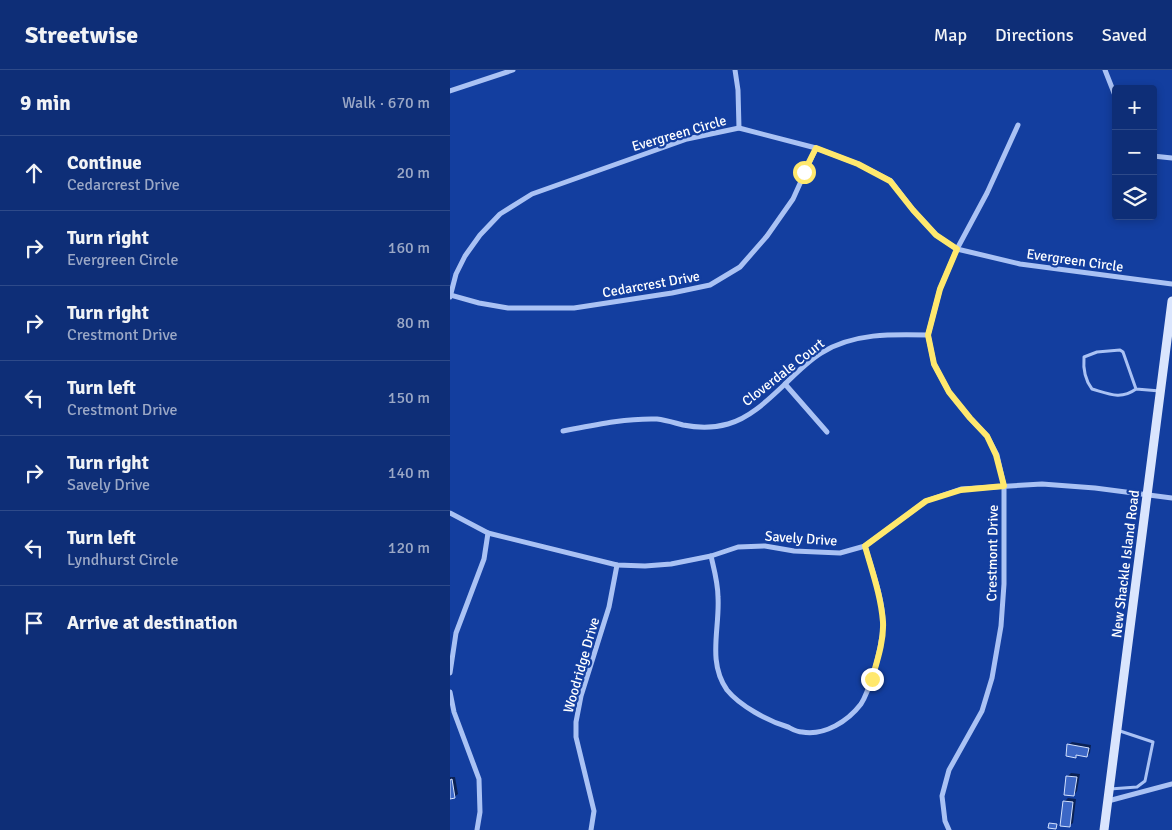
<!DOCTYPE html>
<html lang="en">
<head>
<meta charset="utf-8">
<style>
	body { margin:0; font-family:Signika,sans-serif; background:#17367c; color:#f1f3f6 }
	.controls { position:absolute; right:15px; top:15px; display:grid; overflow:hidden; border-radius:5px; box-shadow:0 2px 8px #0003 }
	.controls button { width:45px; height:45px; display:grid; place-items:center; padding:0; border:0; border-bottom:1px solid #2e4a89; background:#0e2e77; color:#f1f3f6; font:25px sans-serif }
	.stop { position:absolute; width:15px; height:15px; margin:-11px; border:4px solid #ffe86d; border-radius:50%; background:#fff }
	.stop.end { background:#ffe86d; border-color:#fff; box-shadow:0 1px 5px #0008 }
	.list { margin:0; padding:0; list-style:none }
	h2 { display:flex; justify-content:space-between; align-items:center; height:65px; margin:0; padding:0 20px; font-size:21px }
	h2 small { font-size:16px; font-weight:400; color:#9ba8c6 }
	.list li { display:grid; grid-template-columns:32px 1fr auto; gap:15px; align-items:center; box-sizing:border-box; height:75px; padding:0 20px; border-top:1px solid #2e4a89 }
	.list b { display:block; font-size:19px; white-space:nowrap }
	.list p { margin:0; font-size:16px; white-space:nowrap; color:#9ba8c6 }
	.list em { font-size:16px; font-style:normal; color:#9ba8c6 }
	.icon { flex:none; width:28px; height:28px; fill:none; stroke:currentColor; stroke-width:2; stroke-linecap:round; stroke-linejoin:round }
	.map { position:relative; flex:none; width:722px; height:760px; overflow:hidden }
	header { display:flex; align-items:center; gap:30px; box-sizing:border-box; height:70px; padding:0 25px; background:#0e2e77; border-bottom:1px solid #2e4a89 }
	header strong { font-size:24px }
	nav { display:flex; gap:28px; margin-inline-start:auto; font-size:18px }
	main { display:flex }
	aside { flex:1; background:#0e2e77 }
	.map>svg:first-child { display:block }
	.shadow { fill:#0007 }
	.building { fill:#3c67c6; stroke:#d3e1fe }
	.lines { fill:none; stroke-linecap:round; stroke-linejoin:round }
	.service { stroke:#aac2f4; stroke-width:3 }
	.minor { stroke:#aac2f4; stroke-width:5 }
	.secondary { stroke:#dae5fd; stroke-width:9 }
	.route { stroke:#ffe86d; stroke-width:6 }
	.labels { text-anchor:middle; stroke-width:4.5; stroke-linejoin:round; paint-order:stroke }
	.street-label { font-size:14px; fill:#fff; stroke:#133e9f }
</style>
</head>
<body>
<header>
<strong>Streetwise</strong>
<nav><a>Map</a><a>Directions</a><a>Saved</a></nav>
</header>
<main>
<aside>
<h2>9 min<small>Walk · 670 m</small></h2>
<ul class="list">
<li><svg class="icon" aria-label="ahead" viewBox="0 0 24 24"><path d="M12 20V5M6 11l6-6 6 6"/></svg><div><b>Continue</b><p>Cedarcrest Drive</p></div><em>20 m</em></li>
<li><svg class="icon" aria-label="right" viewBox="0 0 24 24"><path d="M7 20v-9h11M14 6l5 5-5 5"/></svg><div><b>Turn right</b><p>Evergreen Circle</p></div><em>160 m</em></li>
<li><svg class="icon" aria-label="right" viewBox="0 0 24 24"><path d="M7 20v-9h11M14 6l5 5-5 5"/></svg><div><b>Turn right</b><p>Crestmont Drive</p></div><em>80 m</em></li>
<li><svg class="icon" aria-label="left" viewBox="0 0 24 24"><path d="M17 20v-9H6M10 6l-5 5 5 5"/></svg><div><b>Turn left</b><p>Crestmont Drive</p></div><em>150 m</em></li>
<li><svg class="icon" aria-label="right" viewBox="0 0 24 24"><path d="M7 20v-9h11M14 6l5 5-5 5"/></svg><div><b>Turn right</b><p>Savely Drive</p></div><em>140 m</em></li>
<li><svg class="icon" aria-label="left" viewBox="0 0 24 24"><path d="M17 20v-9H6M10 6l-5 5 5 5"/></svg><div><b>Turn left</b><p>Lyndhurst Circle</p></div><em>120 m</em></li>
<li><svg class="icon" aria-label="arrive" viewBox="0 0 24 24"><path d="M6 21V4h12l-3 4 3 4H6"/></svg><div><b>Arrive at destination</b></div></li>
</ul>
</aside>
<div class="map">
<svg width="722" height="760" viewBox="0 0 722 760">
	<rect width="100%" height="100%" fill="#133e9f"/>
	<g class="shadow">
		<path d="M622,672L641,675L640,683L637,686L627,684L625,686L618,675Z"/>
		<path d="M621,703L630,704L627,721L624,725L615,723L618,706Z"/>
		<path d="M0,707H5L8,724L4,727L0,728Z"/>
		<path d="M618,728L626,729L623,753L619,756L614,732Z"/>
	</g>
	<g class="building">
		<path d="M617,674L639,678L637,687L626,685V688L616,686Z"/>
		<path d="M616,706L627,707L624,726L614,725Z"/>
		<path d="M2,709L5,728L0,729V710Z"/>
		<path d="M613,731L623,732L620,757L610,756Z"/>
		<path d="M599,753L607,754L606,759L598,758Z"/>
	</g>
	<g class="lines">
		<g class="service">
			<path d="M686,319L673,282L670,280L647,282L634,287C633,299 635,310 642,319C659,324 671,330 686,319L710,321"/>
			<path d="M660,719L687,717L695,711L703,672L667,660"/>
		</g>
		<g class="minor">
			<path d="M285,0L288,20L289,58"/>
			<path d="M655,0L666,28"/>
			<path d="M0,21L63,0"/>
			<path d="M703,86L722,88"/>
			<path d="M0,225L29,233L58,238H124L222,223L260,215L290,197L317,166L343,129L366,78"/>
			<path d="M0,227L6,204L15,186L30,165L50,144L82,124L237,69L289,58L366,78L408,94L441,111L463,140L486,165L507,179L570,194L722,214"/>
			<path d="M335,314L377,362"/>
			<path d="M113,361C144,355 176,348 207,349C216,350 225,353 233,355C248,358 264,358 278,354C300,348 318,330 334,315C345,304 358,291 371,283C403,263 442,264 478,265"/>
			<path d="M0,443L38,463L167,495L195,496L221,494L261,486L288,477L315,476L344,481L390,483L415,476L476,431L511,419L592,414L645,418L722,428"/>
			<path d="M261,486C264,499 268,513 268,527C270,558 257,592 277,620C290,636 318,651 338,657C342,659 347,662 352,662C375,666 398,651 411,634C418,623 422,607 426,595C429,582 433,567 433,554C433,528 422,501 415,476"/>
			<path d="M0,603L6,563L34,489L38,463"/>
			<path d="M0,622L4,642L29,709L30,742L27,760"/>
			<path d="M658,731L722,714"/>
			<path d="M141,760L144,741L126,667V652L131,626L159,537L167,495"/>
			<path d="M499,760L495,751L492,726L499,700L532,641L542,608L551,556L554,514V416L547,385L537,366L520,348L499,322L484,294L478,265L490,219L507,179L537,123L568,55"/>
		</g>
		<path class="secondary" d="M654,760L722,231"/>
	</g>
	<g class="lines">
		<path class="route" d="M354,102L366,78L408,94L440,111L463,140L486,165L507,179L490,219L478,265L484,294L499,322L520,348L537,366L546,385L554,416L511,420L476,431L415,476C422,501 431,526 433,552C434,571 427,591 422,609"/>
	</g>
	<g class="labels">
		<g class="street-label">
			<text transform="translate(229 63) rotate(-16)" y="5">Evergreen Circle</text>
			<text transform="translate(625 190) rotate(8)" y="5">Evergreen Circle</text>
			<text transform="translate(201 214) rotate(-10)" y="5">Cedarcrest Drive</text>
			<text transform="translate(333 302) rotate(-38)" y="5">Cloverdale Court</text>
			<text transform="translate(351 468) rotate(4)" y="5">Savely Drive</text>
			<text transform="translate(542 483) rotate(-89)" y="5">Crestmont Drive</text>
			<text transform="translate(675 494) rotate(-83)" y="5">New Shackle Island Road</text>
			<text transform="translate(131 595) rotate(-74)" y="5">Woodridge Drive</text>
		</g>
	</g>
</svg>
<div class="controls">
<button>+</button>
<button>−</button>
<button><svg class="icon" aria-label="layers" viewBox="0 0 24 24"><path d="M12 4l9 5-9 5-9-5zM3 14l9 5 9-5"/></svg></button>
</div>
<div class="stop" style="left:354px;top:102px"></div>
<div class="stop end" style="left:422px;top:609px"></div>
</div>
</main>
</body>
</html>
